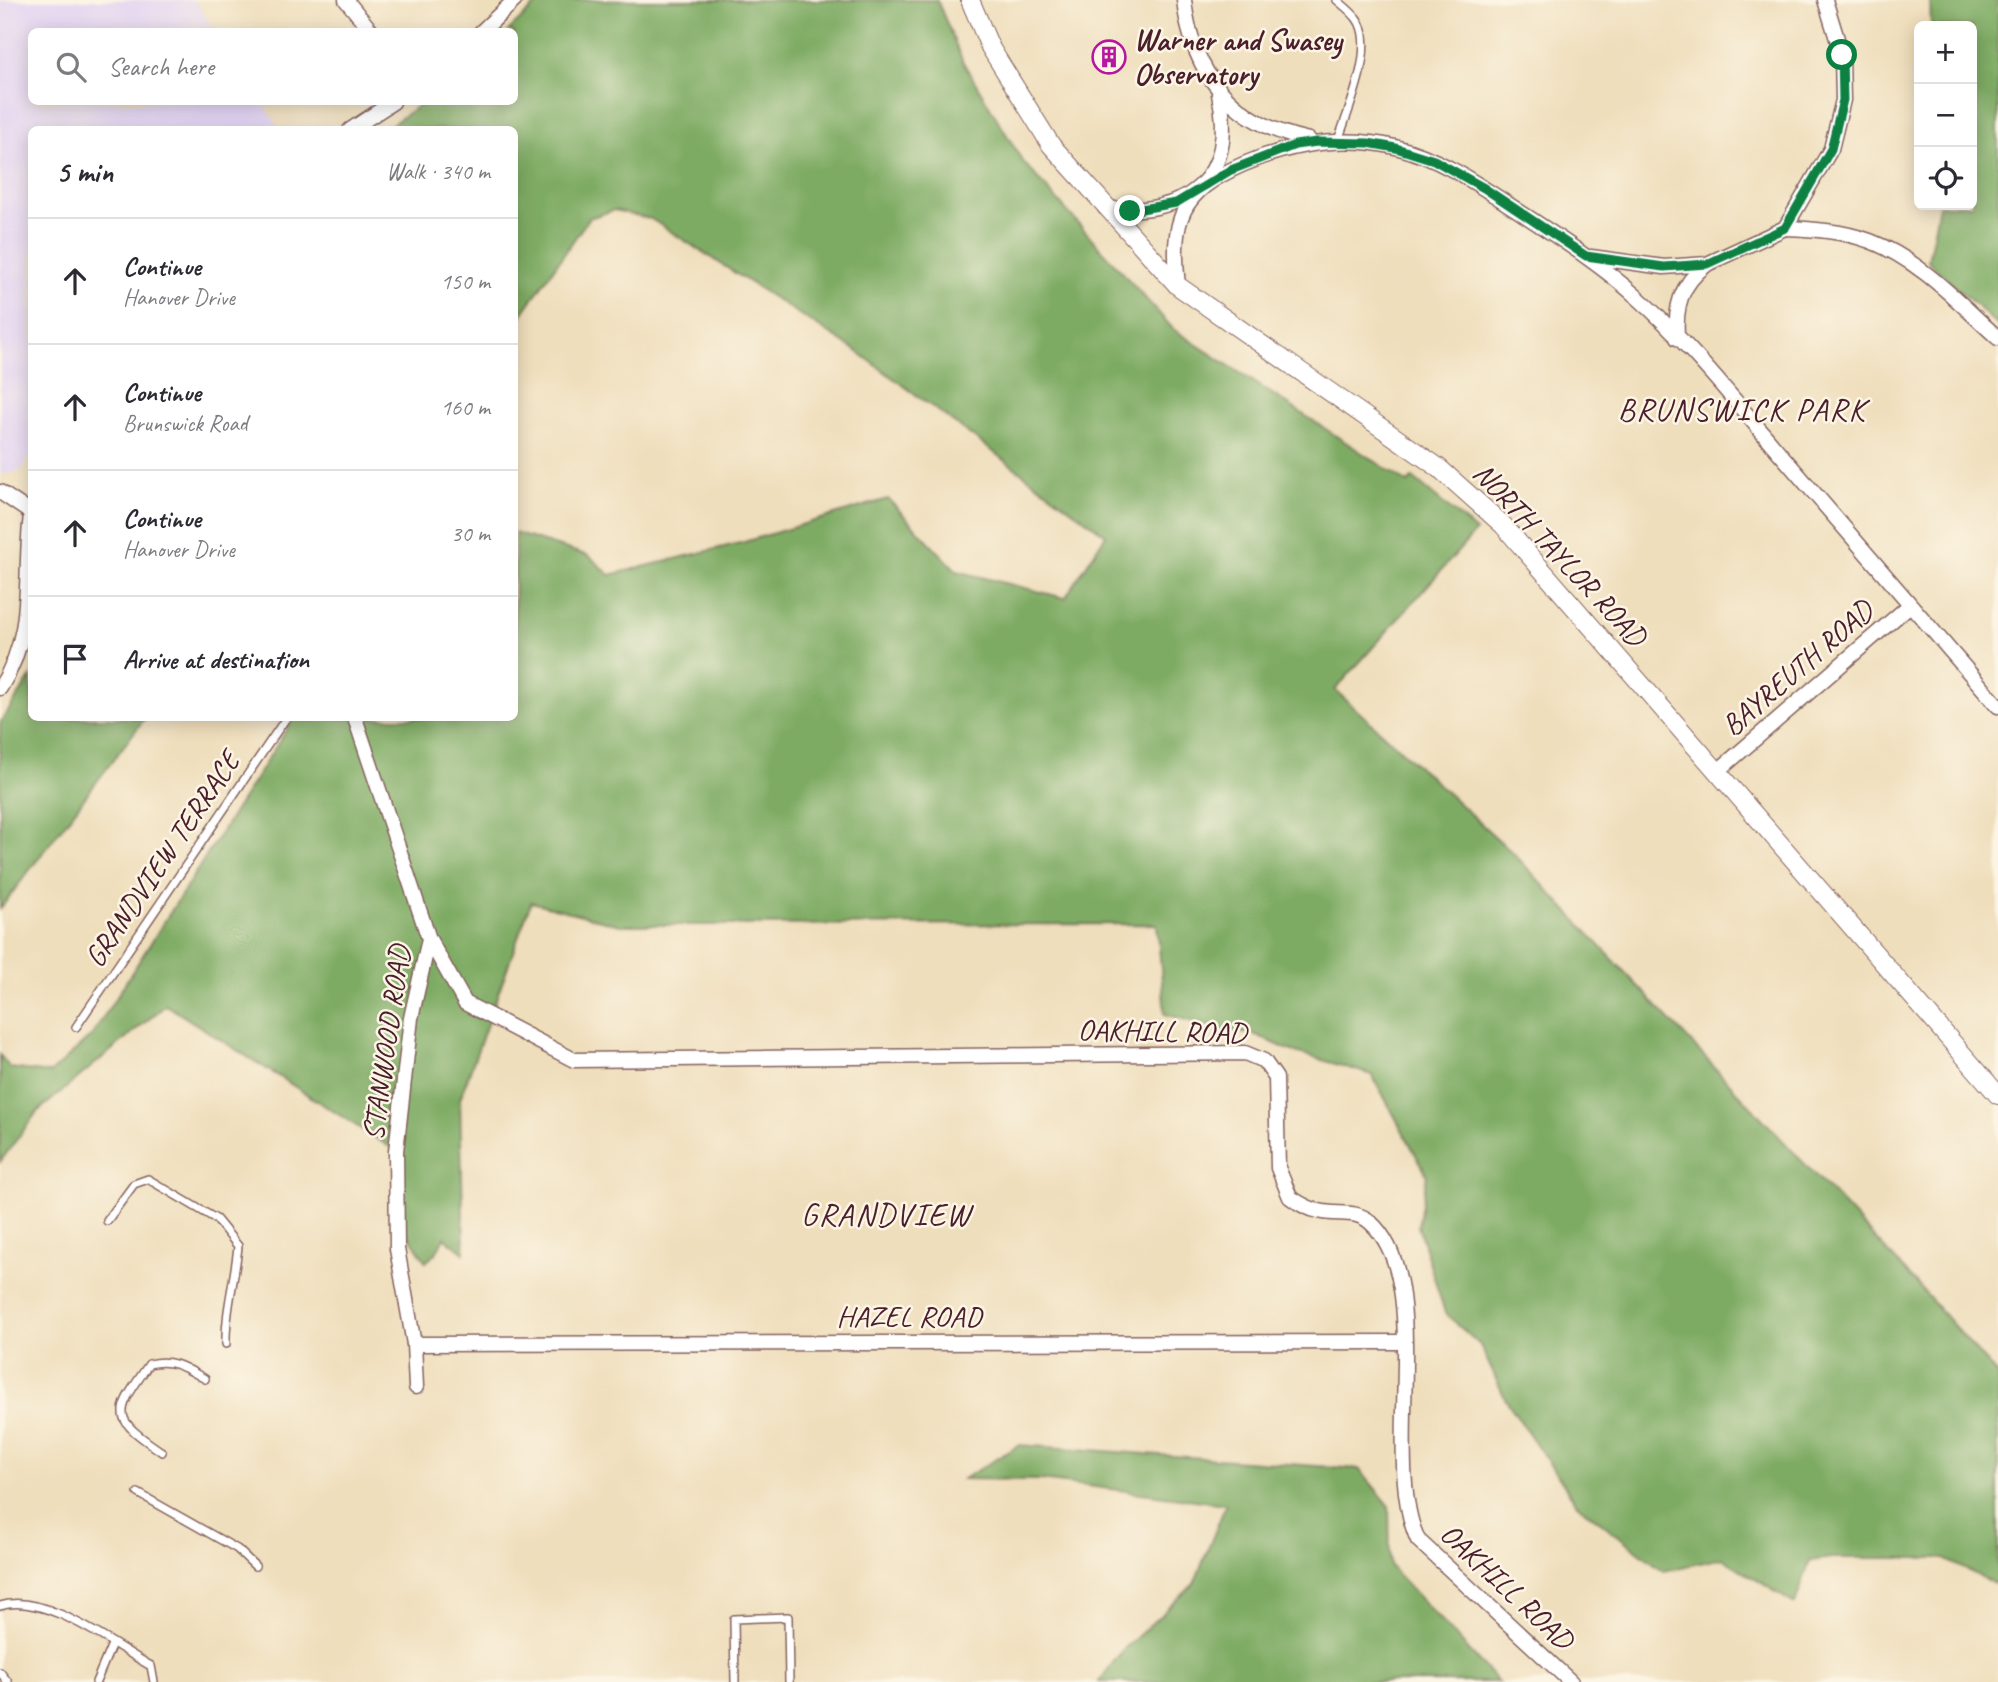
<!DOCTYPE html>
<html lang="en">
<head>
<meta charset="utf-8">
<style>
	body { margin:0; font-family:Caveat,sans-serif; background:#f7f7f7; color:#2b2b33 }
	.controls { position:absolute; right:21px; top:21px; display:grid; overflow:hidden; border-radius:10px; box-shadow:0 4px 18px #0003 }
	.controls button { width:63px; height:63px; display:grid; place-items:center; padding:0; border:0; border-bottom:2px solid #e1e1e2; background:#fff; color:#2b2b33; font:35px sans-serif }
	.stop { position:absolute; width:21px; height:21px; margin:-16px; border:5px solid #0b8043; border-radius:50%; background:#fff }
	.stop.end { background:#0b8043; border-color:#fff; box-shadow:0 2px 7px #0008 }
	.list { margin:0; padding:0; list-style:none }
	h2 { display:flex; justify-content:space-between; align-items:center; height:91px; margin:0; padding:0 28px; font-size:30px }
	h2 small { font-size:23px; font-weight:400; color:#7c7c81 }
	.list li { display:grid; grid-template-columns:46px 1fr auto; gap:21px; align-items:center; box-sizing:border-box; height:126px; padding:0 28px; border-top:2px solid #e1e1e2 }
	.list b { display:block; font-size:26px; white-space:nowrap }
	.list p { margin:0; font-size:23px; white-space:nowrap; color:#7c7c81 }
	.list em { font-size:23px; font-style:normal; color:#7c7c81 }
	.icon { flex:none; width:38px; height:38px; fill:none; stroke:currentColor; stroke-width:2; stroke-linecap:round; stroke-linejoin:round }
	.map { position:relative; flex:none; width:1998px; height:1682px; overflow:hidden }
	.search { position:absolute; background:#fff; box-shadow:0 4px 18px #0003; left:28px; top:28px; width:490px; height:77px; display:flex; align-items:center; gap:18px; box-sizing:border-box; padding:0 24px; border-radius:10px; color:#7c7c81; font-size:26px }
	.panel { position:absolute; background:#fff; box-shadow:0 4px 18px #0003; left:28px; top:126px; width:490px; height:595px; border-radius:10px }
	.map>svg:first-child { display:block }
	.built { fill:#e2d4f3 }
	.forest { fill:#7eab64; stroke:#646548; stroke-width:2 }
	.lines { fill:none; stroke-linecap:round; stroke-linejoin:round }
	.service-casing { stroke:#84625e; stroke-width:10 }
	.minor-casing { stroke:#84625e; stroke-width:17 }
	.tertiary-casing { stroke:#84625e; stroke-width:20 }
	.service { stroke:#fff; stroke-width:7 }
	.minor { stroke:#fff; stroke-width:14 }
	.tertiary { stroke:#fff; stroke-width:18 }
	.route { stroke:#0b8043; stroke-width:9 }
	.labels { text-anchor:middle; stroke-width:5; stroke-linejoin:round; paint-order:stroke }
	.poi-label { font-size:30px; font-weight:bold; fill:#4a1f2b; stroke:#fcf5e5; text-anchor:start }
	.street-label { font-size:30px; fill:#4a1f2b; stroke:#fcf5e5 }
	.neighbourhood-label { font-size:32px; letter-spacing:2px; fill:#4a1f2b; stroke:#fcf5e5 }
</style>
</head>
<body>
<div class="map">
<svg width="1998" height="1682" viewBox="0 0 1998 1682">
	<rect width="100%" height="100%" fill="#fcf5e5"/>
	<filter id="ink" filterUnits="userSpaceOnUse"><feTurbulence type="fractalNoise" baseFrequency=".0143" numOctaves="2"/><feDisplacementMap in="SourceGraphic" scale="14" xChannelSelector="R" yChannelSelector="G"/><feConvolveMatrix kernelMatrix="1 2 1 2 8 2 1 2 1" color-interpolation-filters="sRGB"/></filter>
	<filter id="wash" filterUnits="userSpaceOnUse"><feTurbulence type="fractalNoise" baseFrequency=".00686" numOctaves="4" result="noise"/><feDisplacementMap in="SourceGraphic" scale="28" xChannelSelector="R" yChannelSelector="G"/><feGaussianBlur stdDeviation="1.57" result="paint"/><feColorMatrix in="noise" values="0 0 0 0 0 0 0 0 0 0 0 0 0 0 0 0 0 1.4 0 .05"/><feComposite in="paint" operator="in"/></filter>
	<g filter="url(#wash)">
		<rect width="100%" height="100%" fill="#efdebc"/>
		<path class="built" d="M0,0H194L215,31L32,32V102H262L280,129L32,130L31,453L22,470L6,474H0Z"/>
		<g class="forest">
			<path d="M541,0H937L963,62L1023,162L1173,329L1408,483L1413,478L1476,531L1335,690L1514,854L1909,1275L1998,1376V1585L1942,1558H1831L1810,1561L1795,1604L1722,1558L1664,1571L1577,1504L1506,1400L1480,1345L1445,1313L1418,1226L1427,1175L1372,1075L1289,1050L1254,1034L1226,1031L1165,1014L1157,924L620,925L531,902L460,1099L464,1253L444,1237L436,1253L426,1262L406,1231L396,1151L166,1005L37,1112L0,1162V1055L10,1068L51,1073L92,1035L294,718H514L515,533L589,556L610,575L744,542L888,499L957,571L1065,598L1106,535L858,352L651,219L614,210L589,218L515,324L514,130L385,129L424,102H514V32L508,31Z"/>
			<path d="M1930,0H1998V326L1928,261L1939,205H1972V26H1931Z"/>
			<path d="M31,677L32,718H145L0,909V723Z"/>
			<path d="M1019,1445L1359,1469L1389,1505L1390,1566L1498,1682H1099L1121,1652L1194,1584L1226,1504L1041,1480L963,1479Z"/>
		</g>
	</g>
	<g filter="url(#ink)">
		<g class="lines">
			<defs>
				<g id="service">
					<path d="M1337,0C1344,6 1352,12 1357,19C1377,47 1347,112 1338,141"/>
					<path d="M76,1027L286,718"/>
					<path d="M107,1221L134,1184L148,1179L216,1219L238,1246C235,1280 225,1311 226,1344"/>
					<path d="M162,1452C109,1416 115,1414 149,1364C172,1358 186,1368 205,1379"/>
					<path d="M138,1493L237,1549L255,1566"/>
					<path d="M0,1606C44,1591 113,1645 151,1666L154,1682"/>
					<path d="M0,1672L8,1682"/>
					<path d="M96,1682L112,1644"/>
					<path d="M735,1682L734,1619L788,1617L789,1682"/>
				</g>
				<g id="minor">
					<path d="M346,0L372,32"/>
					<path d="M1184,0C1192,75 1234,124 1309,140"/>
					<path d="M481,32L515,0"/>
					<path d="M350,130L393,102"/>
					<path d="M1105,208C1185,218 1238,180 1219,94"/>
					<path d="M1785,228C1813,229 1843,231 1870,241C1920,260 1959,303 1998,338"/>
					<path d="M1591,257L1664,267L1707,264L1785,228L1831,149L1843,100L1842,55L1825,0"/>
					<path d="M1178,286C1171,220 1179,192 1244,164C1293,143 1342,135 1395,147C1439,157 1479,185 1517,210C1558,237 1600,264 1637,297C1691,345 1737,404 1784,458C1855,541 1927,623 1998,706"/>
					<path d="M1677,338C1675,307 1680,285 1706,265"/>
					<path d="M0,492L31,513"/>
					<path d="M0,688C38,629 22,571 32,508"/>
					<path d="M355,718L429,939L411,1018L396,1151L397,1249L414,1344L416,1387"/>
					<path d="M1718,771L1910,605"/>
					<path d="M429,939L465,1003L574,1060L1245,1053L1264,1061L1276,1078L1278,1168L1290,1197C1300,1204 1308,1209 1319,1211C1337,1216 1356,1209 1370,1222C1437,1281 1380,1460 1418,1540L1571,1682"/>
					<path d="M414,1344L1404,1342"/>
				</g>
				<path id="tertiary" d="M970,0L990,47L1051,145L1178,286L1439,468L1503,525L1998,1095"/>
			</defs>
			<use href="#service" class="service-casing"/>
			<use href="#minor" class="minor-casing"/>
			<use href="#tertiary" class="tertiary-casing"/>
			<use href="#service" class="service"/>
			<use href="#minor" class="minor"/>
			<use href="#tertiary" class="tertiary"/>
		</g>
	</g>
	<g class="lines" filter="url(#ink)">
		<path class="route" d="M1130,211L1176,203L1231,170L1295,145L1317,142L1368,143L1396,148L1434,160L1484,188L1586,256L1664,267L1707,264L1785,228L1831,149L1843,100L1842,55"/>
	</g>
	<defs>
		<symbol id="building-ring" viewBox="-11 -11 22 22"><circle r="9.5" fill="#fcf5e5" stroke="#b5179e" stroke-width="1.5"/><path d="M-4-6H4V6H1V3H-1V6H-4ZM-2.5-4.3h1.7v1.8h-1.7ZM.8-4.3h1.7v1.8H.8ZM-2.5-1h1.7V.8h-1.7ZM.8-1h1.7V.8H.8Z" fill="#b5179e"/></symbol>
	</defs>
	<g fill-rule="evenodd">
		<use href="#building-ring" x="1090" y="38" width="38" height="38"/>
	</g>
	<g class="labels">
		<g class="poi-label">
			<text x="1134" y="50">Warner and Swasey<tspan x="1134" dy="34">Observatory</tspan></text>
		</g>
		<g class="street-label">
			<text transform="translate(1560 554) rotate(47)" y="10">NORTH TAYLOR ROAD</text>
			<text transform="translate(1797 668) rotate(-41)" y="10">BAYREUTH ROAD</text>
			<text transform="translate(162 859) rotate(-56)" y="10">GRANDVIEW TERRACE</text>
			<text transform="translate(1162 1031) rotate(1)" y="10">OAKHILL ROAD</text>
			<text transform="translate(386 1043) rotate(-82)" y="10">STANWOOD ROAD</text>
			<text x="909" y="1326">HAZEL ROAD</text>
			<text transform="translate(1507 1586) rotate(43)" y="10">OAKHILL ROAD</text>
		</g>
		<g class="neighbourhood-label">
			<text x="1742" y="420">BRUNSWICK PARK</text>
			<text x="886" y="1225">GRANDVIEW</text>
		</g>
	</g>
</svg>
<div class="controls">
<button>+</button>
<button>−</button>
<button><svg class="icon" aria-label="locate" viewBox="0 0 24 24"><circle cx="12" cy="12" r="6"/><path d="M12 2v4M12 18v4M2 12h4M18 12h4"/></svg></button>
</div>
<div class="stop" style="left:1842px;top:55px"></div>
<div class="stop end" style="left:1130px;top:211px"></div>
<div class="search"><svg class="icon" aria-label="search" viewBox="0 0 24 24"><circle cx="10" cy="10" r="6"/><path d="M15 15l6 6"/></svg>Search here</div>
<section class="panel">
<h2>5 min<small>Walk · 340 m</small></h2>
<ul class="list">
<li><svg class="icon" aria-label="ahead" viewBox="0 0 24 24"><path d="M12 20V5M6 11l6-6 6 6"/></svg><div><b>Continue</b><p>Hanover Drive</p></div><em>150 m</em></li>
<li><svg class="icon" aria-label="ahead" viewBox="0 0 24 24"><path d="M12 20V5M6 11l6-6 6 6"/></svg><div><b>Continue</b><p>Brunswick Road</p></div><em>160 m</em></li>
<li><svg class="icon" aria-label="ahead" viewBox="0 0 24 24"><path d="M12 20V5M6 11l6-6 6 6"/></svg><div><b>Continue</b><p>Hanover Drive</p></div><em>30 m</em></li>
<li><svg class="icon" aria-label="arrive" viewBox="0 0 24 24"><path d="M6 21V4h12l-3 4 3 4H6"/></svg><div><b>Arrive at destination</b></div></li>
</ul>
</section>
</div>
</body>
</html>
